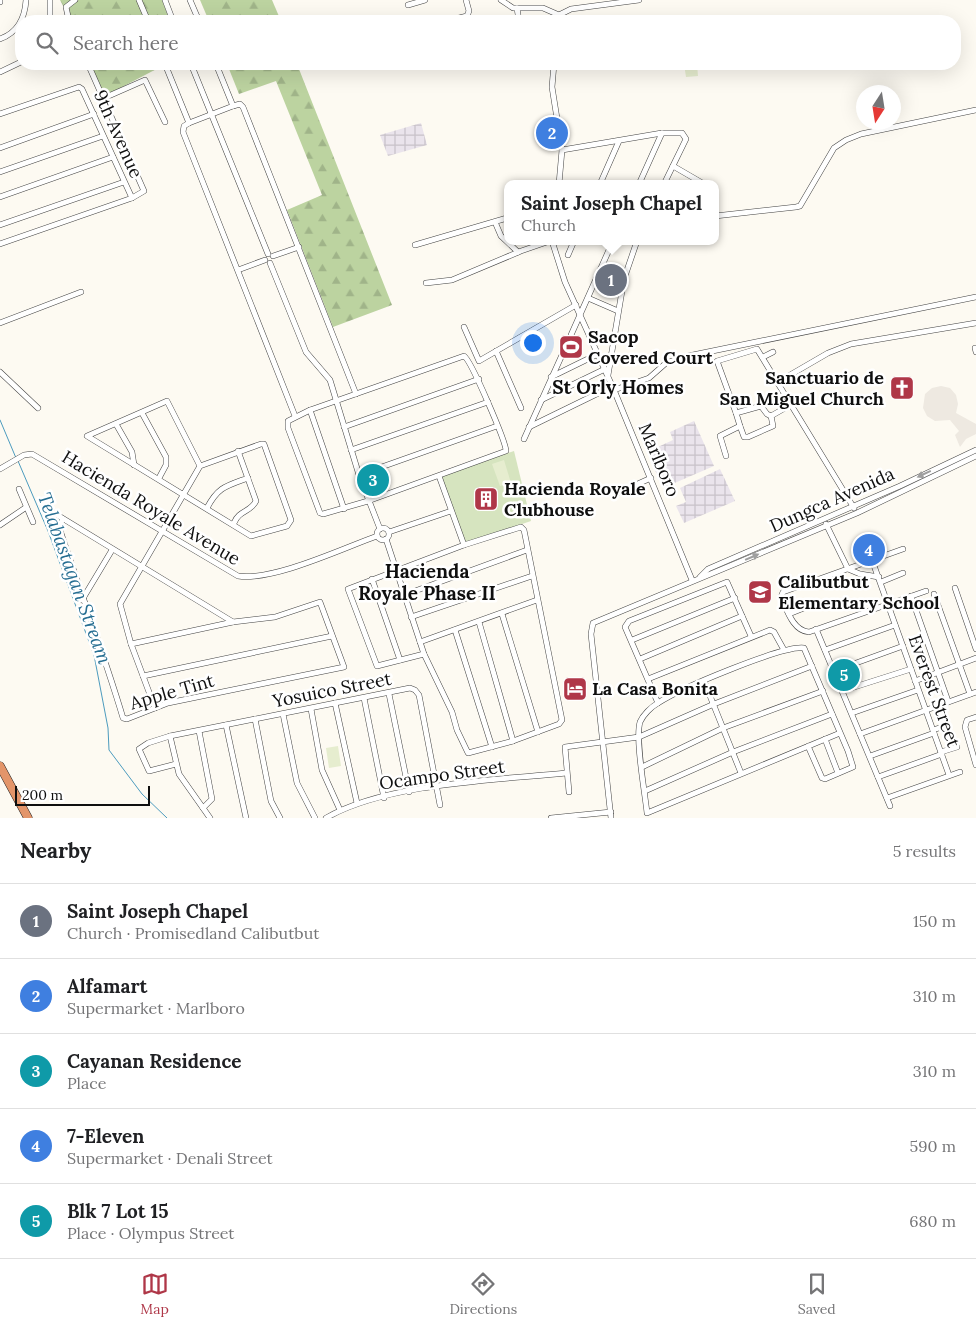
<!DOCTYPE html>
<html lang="en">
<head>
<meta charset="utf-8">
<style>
	body { margin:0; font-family:Lora,serif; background:#f2f2f2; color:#202124 }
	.compass { position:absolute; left:856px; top:85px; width:45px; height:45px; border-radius:50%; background:#fff; box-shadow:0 5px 20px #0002; rotate:192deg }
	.scale { position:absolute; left:15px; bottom:12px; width:135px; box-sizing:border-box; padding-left:5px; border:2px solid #0f0f0f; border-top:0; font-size:14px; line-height:18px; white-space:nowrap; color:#0f0f0f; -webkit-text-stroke:4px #fff; paint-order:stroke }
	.you { position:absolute; left:532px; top:342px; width:18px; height:18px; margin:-12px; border:4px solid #fff; border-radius:50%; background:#1a73e8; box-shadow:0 0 0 8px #1a73e833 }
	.badge { display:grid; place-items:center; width:32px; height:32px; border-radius:50%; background:#af3748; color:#fff; font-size:16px; font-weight:700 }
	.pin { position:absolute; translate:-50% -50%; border:2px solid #fff; box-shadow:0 1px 5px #0006 }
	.popup { position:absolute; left:504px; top:180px; width:215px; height:65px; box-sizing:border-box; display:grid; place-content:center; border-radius:10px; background:#fff; filter:drop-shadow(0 1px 4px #0005); font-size:16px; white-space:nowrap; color:#757577 }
	.popup b { font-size:19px; color:#202124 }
	.popup::after { content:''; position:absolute; left:50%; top:100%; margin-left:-10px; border:10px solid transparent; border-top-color:#fff }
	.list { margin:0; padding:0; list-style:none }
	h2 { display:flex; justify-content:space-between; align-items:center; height:65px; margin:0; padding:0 20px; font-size:21px }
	h2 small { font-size:16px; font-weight:400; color:#757577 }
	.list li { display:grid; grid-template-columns:32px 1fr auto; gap:15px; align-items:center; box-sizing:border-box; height:75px; padding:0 20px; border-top:1px solid #e0e0e0 }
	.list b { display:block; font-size:19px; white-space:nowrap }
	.list p { margin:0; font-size:16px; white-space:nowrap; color:#757577 }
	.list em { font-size:16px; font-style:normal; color:#757577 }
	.icon { flex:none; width:28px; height:28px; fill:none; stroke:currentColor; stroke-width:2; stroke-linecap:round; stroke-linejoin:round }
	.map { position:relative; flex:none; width:976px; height:818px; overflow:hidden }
	.search { position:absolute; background:#fff; box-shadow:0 5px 20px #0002; left:15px; right:15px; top:15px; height:55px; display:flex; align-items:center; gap:12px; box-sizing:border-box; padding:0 18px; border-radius:20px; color:#757577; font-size:19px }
	.sheet { height:440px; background:#fff }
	nav { display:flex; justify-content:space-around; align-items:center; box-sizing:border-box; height:70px; border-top:1px solid #e0e0e0; background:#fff; font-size:14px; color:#757577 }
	nav a { display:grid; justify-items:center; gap:2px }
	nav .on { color:#af3748 }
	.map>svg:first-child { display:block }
	.industrial { fill:url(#industrial-grid) }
	.green { fill:#d6e4bf }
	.forest { fill:url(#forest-firs) }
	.pitch { fill:#e6edcf }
	.plaza { fill:#eee9e1 }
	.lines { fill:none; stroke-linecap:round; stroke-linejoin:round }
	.stream { stroke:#4c9bbe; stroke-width:1 }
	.minor-tunnel { stroke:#d9d7d0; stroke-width:5; stroke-dasharray:5 2.5; stroke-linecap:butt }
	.minor-casing { stroke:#424242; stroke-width:6 }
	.highway-casing { stroke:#202020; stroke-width:9 }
	.minor { stroke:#fff; stroke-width:5 }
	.highway { stroke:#e3956a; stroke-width:8 }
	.oneway { fill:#9f9f9f }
	.labels { text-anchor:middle; stroke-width:5; stroke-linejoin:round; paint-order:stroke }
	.street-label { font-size:18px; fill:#0f0f0f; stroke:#fff }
	.poi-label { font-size:18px; font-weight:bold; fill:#0f0f0f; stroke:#fff; text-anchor:start }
	.neighbourhood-label { font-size:19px; font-weight:bold; fill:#0f0f0f; stroke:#fff }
	.water-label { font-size:19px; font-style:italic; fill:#266e92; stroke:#fff }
</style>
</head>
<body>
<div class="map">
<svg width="976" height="818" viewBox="0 0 976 818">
	<defs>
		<pattern id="industrial-grid" width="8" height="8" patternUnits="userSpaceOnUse" patternTransform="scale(1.25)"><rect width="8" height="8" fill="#eae4ec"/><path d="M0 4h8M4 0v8" fill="none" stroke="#c8c2c9"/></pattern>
		<pattern id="forest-firs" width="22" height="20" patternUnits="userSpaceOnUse" patternTransform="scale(1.25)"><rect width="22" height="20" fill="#bcd3a0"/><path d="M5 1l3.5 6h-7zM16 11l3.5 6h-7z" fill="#a0b489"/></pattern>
	</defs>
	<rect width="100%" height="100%" fill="#fdfaf2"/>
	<g class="industrial">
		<path d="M421,123L427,145L388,156L380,135Z"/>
		<path d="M694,421L714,466L663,488L647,452L673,440L670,432Z"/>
		<path d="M720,469L735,501L684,523L676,506L686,502L680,488Z"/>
	</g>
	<path class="green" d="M514,451L531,521L463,544L439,476Z"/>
	<g class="forest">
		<path d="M60,0H162L170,21H71Z"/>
		<path d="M200,0H272L281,21H209Z"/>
		<path d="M90,64H166L105,96Z"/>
		<path d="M227,64H297L392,305L333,327L287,210L322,195L276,81L239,94Z"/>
	</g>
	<g class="pitch">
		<path d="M684,64H697L698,76L686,77Z"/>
		<path d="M504,460L511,483L500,486L492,464Z"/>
		<path d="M338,746L341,766L329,768L326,748Z"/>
	</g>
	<path class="plaza" d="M941,386L950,388L956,395L958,404L956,413L976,424V434L966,439L960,447L955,435L959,431L950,420L935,421L927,416L923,408L925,394L932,388Z"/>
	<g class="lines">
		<g class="stream">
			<path d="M0,420L16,458"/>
			<path d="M18,461L48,531L94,655L108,728L109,750L142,794L167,818"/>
		</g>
		<path class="minor-tunnel" d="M562,355L571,335"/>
		<defs>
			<g id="minor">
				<path d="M50,0V21"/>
				<path d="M139,0L148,21"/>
				<path d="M165,0L173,21"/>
				<path d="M190,0L199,21"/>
				<path d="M501,0L513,8H543L559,15"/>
				<path d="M0,2V0"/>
				<path d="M408,5L425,0"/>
				<path d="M517,8L519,21"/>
				<path d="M69,21L66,7L75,0"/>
				<path d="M447,21L467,16L469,11L466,0"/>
				<path d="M556,21L559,15L571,9L639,0"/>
				<path d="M0,39C17,33 25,18 26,0"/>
				<path d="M165,64L189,123L184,126L183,132L295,416"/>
				<path d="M191,64L268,254"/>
				<path d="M216,64L233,106L240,104L243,107L356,394"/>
				<path d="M554,64L552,87L562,150L559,184"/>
				<path d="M0,72L21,62"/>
				<path d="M104,98L145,80L165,122"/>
				<path d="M0,114L79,87L82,89L132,198"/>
				<path d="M189,123L233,106"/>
				<path d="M0,148L94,114"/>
				<path d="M562,150L662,133H682L686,139L664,184"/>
				<path d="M673,166L704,184"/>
				<path d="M0,172L103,136"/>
				<path d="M600,184L619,141"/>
				<path d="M639,184L662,133"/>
				<path d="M0,197L113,157"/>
				<path d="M715,216L796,207L800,206L834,148L846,140L861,134L976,110"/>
				<path d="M495,222L501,236L518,252"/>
				<path d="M0,225L124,182"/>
				<path d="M552,241L565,282L614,390L692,580"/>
				<path d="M0,244L132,198L144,191L88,64"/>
				<path d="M415,245L507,218"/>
				<path d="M568,255L574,241"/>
				<path d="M273,256L299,247"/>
				<path d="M270,263L306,352L330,380L359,475L380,529"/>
				<path d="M238,270L265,260"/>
				<path d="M600,270L624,279"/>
				<path d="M426,283L452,280L521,251L550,241"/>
				<path d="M588,298L618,311"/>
				<path d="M0,323L81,292"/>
				<path d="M464,327L479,361L576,305"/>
				<path d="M571,335L613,241"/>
				<path d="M975,348L976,352"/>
				<path d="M496,351L521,408"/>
				<path d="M464,356C471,360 506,442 506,451L368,501L323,514L320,513L288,428V421L310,410Z"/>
				<path d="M763,357L773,352"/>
				<path d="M0,372L38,408"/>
				<path d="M608,375L624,279L637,241"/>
				<path d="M551,377L598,354"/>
				<path d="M778,382L828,353L851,344L976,323"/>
				<path d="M614,390L649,378L666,363L683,357L976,297"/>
				<path d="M541,400L605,369"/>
				<path d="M310,410L344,509"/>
				<path d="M142,413L166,457V465L159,478"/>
				<path d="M736,413L717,361L757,349L854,508"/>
				<path d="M116,424L132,452L134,465"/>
				<path d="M740,426L744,437H748L773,426L771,416"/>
				<path d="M344,427L479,379"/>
				<path d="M529,427L613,386"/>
				<path d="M524,439L562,355"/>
				<path d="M351,450L488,402"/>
				<path d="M726,456L720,436L740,426L736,413L761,406L767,414L771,416L792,404"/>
				<path d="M0,469L24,455L32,454L238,576C274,581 341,549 377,536"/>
				<path d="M359,475L497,426"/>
				<path d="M439,476L464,545"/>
				<path d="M19,489L33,522"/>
				<path d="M613,495L651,478"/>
				<path d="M207,508C218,487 226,486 248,478"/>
				<path d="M49,510L233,622L275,617L320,602L344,667L168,703L127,719L123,718C104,654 80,591 59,527L63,519"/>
				<path d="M234,523C239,510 251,512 256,501L238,451"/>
				<path d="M826,524L848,569L860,574L879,577"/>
				<path d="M0,525L25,508"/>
				<path d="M521,527L524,530L562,720L559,724L513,741L468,753L457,730L452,712L424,654L377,666L348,589L464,545Z"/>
				<circle cx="383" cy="534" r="6"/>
				<path d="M389,532L451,511"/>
				<path d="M386,539L424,654"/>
				<path d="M903,549L783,592L781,597C787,610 793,631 809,632L926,591"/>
				<path d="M872,560L949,775"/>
				<path d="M700,577L708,569L900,486L976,450"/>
				<path d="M372,579L400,660"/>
				<path d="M881,582L903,573"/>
				<path d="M955,588L976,649"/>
				<path d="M934,594L970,694"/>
				<path d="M404,595L527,550"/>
				<path d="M911,596L948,701"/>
				<path d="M82,600L112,550"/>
				<path d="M502,614L538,732"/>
				<path d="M789,614L809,606"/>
				<path d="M411,617L532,576"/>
				<path d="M479,622L513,741"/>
				<path d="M816,629L890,806"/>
				<path d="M455,630L492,747"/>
				<path d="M632,640L735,598"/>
				<path d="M420,642L537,600"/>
				<path d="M131,644L233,622"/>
				<path d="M825,650L895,625"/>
				<path d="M640,659L742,616"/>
				<path d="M834,671L903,646"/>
				<path d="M143,676L332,636"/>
				<path d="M648,679L770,630L774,632L784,650"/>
				<path d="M704,681L741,773"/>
				<path d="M915,681L976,658"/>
				<path d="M842,691L911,669"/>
				<path d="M389,694L409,792"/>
				<path d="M364,698L384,798"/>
				<path d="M335,703L357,803"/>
				<path d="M658,703L625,627L629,621L727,582L751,636"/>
				<path d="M155,708L131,644L120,604L200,466L261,444H264L291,520L287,526L251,536L87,436L167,401L200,466"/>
				<path d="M311,709L322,770L340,810"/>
				<path d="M852,713L918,690"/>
				<path d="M283,714L297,783L315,818"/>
				<path d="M976,717L967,720L965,727L976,765"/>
				<path d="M255,719L271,801L280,818"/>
				<path d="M226,725L246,818"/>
				<path d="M933,730L948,725"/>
				<path d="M199,731L212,799L203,808"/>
				<path d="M860,734L976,692"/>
				<path d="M170,736L179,774L210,818"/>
				<path d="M825,739L838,773"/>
				<path d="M808,746L822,778L825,779L853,767L848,751L804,648C783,645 679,689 658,703C651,707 643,715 640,722C635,739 645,793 647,813L840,733"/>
				<path d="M941,752L957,747"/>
				<path d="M870,756L934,733"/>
				<path d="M176,764L149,771L139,749L148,743L170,736L410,688L415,690L419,695L440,805"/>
				<path d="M642,767L723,728L823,691"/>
				<path d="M878,777L942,754"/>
				<path d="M645,791L733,752L832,714"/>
				<path d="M569,792L565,747L639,737L714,704L812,666"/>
				<path d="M887,798L960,772"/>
				<path d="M326,818C386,783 497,780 566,773"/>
				<path d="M551,818L611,812"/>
				<path d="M611,818L591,634L593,623L857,513L976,456"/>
			</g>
			<path id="highway" d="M0,766L28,818"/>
		</defs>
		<use href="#minor" class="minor-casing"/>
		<use href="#highway" class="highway-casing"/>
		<use href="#minor" class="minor"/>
		<use href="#highway" class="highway"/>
	</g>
	<defs><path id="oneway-solid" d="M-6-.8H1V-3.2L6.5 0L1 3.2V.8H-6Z" transform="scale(1.25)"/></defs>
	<g class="oneway">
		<use href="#oneway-solid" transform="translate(924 474) rotate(155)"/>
		<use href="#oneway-solid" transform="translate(752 557) rotate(-23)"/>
	</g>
	<defs>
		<symbol id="stadium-square" viewBox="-11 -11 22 22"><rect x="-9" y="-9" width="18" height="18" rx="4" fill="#af3748" stroke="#fff"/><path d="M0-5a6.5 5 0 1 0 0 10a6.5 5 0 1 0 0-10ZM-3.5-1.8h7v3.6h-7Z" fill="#fff"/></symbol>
		<symbol id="church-square" viewBox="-11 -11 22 22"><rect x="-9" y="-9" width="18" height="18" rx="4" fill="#af3748" stroke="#fff"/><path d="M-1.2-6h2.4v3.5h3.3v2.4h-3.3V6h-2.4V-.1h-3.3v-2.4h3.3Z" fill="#fff"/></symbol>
		<symbol id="building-square" viewBox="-11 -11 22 22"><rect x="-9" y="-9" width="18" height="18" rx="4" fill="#af3748" stroke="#fff"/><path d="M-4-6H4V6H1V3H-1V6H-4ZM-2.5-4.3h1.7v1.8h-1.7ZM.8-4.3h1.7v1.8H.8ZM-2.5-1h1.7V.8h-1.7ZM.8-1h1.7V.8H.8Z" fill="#fff"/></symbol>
		<symbol id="school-square" viewBox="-11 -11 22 22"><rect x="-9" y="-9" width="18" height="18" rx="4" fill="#af3748" stroke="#fff"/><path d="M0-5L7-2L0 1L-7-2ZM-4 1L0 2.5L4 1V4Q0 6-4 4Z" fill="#fff"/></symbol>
		<symbol id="hotel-square" viewBox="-11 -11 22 22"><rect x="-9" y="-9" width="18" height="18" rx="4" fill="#af3748" stroke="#fff"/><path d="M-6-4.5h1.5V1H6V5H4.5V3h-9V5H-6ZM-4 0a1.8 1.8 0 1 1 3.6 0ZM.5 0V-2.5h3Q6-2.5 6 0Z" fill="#fff"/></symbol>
	</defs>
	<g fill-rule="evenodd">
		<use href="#stadium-square" x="557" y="333" width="28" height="28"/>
		<use href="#church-square" x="888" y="374" width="28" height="28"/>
		<use href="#building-square" x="472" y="485" width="28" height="28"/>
		<use href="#school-square" x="746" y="578" width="28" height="28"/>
		<use href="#hotel-square" x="561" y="675" width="28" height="28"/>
	</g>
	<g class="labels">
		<g class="street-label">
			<text transform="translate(118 134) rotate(66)" y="6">9th Avenue</text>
			<text transform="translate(659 460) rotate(67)" y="6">Marlboro</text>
			<text transform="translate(832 500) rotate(-24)" y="6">Dungca Avenida</text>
			<text transform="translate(151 508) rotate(31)" y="6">Hacienda Royale Avenue</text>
			<text transform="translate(332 690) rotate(-11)" y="6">Yosuico Street</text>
			<text transform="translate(934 691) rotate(70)" y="6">Everest Street</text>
			<text transform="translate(172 692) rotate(-16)" y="6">Apple Tint</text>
			<text transform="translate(442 775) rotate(-8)" y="6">Ocampo Street</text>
		</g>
		<g class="poi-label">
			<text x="588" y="343">Sacop<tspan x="588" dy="21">Covered Court</tspan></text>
			<text x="884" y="384" text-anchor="end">Sanctuario de<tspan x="884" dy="21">San Miguel Church</tspan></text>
			<text x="504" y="495">Hacienda Royale<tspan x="504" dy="21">Clubhouse</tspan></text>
			<text x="778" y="588">Calibutbut<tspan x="778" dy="21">Elementary School</tspan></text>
			<text x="592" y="695">La Casa Bonita</text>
		</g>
		<g class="neighbourhood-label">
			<text x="618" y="394">St Orly Homes</text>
			<text x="427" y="578">Hacienda<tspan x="427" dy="22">Royale Phase II</tspan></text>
		</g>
		<g class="water-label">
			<text transform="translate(75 578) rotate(70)" y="7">Telabastagan Stream</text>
		</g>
	</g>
</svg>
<svg class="compass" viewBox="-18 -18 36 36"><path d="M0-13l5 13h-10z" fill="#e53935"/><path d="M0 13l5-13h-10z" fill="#757577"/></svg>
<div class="scale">200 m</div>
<div class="you"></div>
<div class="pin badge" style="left:611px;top:280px;background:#6b7280">1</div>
<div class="popup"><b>Saint Joseph Chapel</b>Church</div>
<div class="pin badge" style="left:552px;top:133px;background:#3f7fe0">2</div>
<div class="pin badge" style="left:373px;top:480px;background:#0f9aa8">3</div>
<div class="pin badge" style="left:869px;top:550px;background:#3f7fe0">4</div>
<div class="pin badge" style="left:844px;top:675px;background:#0f9aa8">5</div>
<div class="search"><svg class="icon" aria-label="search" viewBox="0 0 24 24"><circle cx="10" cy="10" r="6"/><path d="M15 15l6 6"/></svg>Search here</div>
</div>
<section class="sheet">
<h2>Nearby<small>5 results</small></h2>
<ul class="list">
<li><span class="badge" style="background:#6b7280">1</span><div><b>Saint Joseph Chapel</b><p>Church · Promisedland Calibutbut</p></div><em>150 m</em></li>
<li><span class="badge" style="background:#3f7fe0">2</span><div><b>Alfamart</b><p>Supermarket · Marlboro</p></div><em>310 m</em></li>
<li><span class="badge" style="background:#0f9aa8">3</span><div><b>Cayanan Residence</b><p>Place</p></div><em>310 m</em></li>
<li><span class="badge" style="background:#3f7fe0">4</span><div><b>7-Eleven</b><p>Supermarket · Denali Street</p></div><em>590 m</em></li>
<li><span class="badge" style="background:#0f9aa8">5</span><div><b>Blk 7 Lot 15</b><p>Place · Olympus Street</p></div><em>680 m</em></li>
</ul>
</section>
<nav>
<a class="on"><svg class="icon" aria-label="map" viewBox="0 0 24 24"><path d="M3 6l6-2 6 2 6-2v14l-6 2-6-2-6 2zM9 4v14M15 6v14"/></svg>Map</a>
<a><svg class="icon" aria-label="directions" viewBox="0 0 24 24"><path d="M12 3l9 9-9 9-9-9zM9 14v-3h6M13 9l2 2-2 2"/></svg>Directions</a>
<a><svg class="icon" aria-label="saved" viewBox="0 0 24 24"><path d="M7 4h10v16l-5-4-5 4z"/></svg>Saved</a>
</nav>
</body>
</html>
